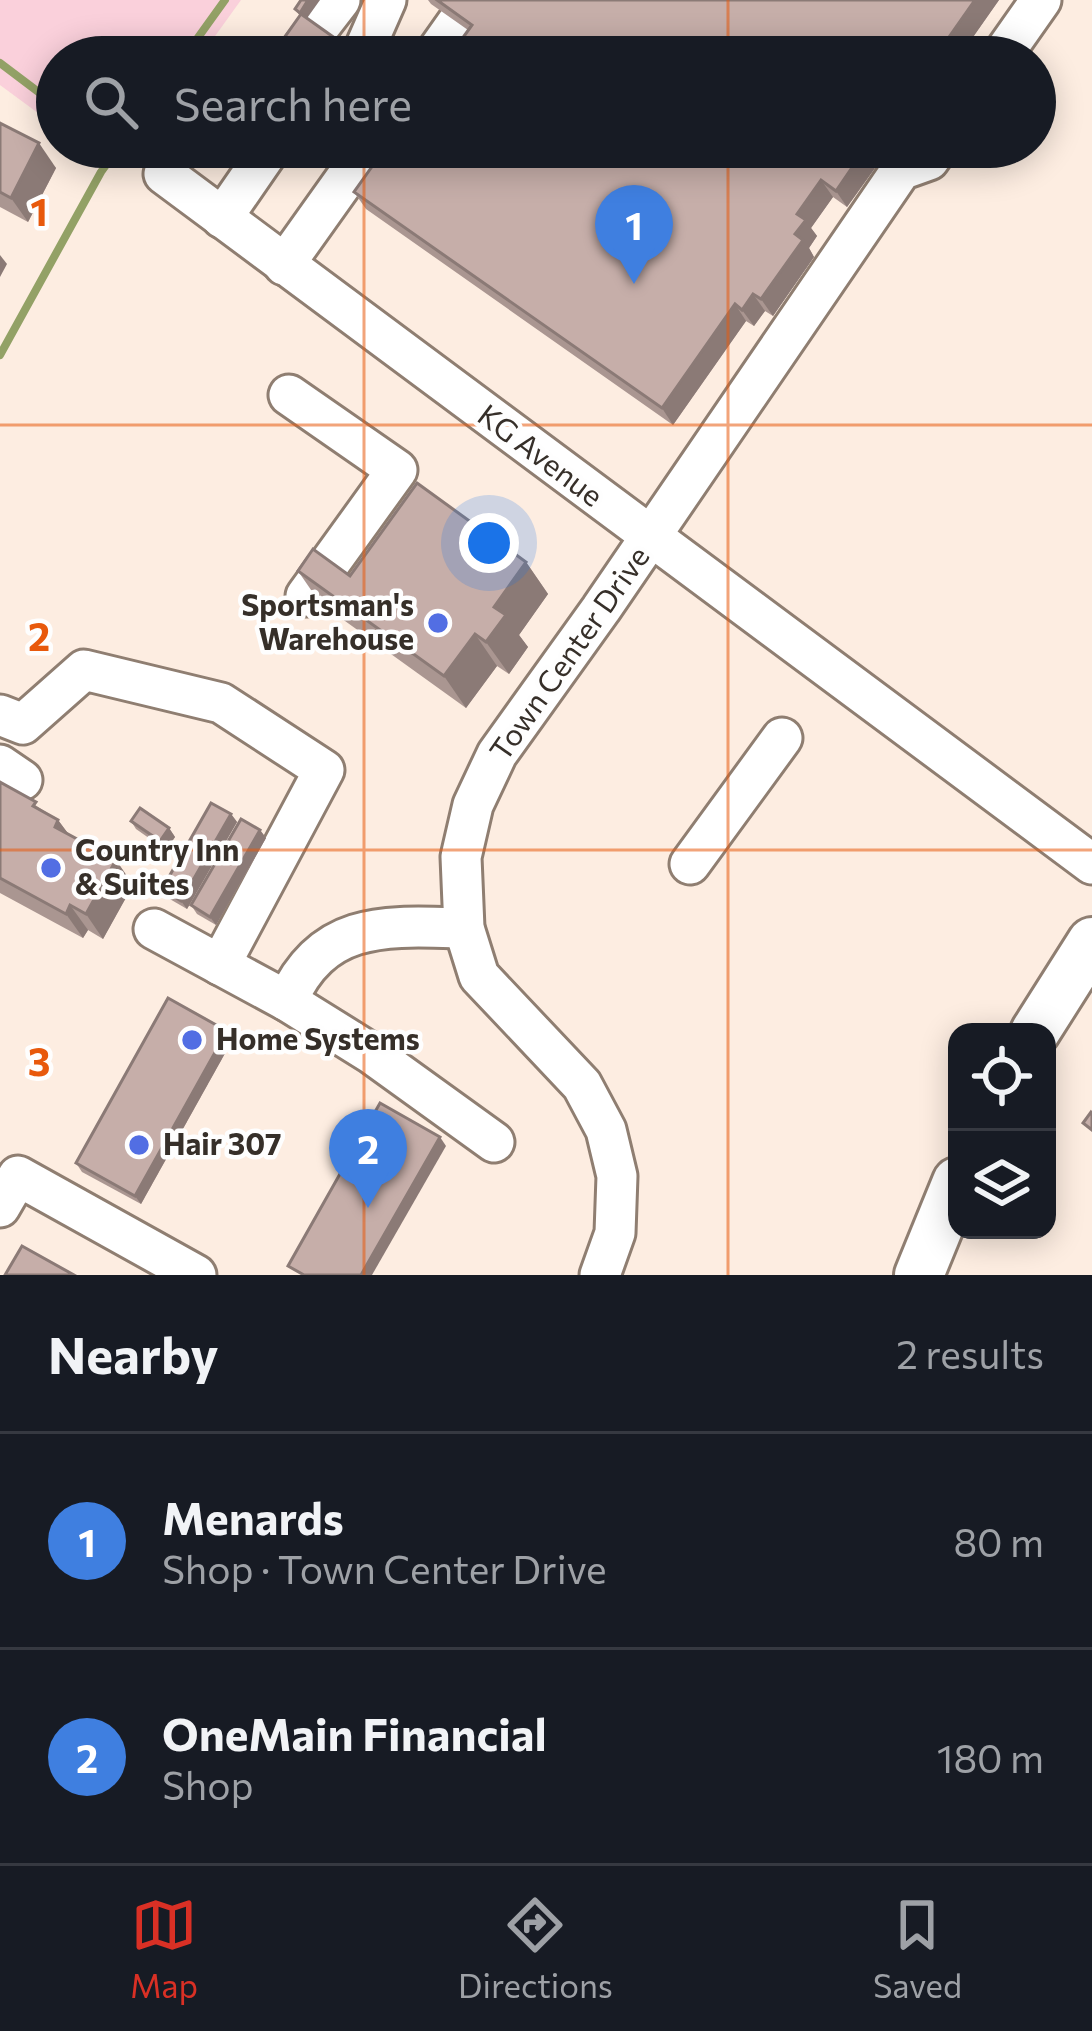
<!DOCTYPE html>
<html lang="en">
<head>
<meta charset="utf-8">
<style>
	body { margin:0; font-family:Commissioner,sans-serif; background:#242831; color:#f1f3f6 }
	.controls { position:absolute; right:36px; bottom:36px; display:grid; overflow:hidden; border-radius:24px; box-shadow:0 6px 30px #0003 }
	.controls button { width:108px; height:108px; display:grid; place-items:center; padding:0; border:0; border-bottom:3px solid #363941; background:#171b24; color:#f1f3f6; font:60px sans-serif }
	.you { position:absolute; left:489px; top:543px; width:42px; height:42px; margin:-30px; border:9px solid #fff; border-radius:50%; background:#1a73e8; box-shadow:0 0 0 18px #1a73e833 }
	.badge { display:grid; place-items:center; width:78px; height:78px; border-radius:50%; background:#d93025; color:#fff; font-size:39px; font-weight:700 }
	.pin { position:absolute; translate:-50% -99px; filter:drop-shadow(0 3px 6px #0008) }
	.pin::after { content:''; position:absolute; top:63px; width:42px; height:36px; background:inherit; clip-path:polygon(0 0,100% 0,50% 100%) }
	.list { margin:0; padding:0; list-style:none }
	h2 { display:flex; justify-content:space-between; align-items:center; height:156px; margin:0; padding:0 48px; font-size:51px }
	h2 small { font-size:39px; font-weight:400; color:#9ea1a6 }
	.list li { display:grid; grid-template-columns:78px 1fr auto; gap:36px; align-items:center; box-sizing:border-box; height:216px; padding:0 48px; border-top:3px solid #363941 }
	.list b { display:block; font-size:45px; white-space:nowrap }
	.list p { margin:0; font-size:39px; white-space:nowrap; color:#9ea1a6 }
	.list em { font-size:39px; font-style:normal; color:#9ea1a6 }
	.icon { flex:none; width:66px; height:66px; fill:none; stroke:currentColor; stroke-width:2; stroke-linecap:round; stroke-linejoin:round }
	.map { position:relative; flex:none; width:1092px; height:1275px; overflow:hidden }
	.search { position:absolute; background:#171b24; box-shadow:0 6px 30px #0003; left:36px; right:36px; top:36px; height:132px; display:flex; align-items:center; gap:30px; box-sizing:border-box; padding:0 42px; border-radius:66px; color:#9ea1a6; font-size:45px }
	.sheet { height:588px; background:#171b24 }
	nav { display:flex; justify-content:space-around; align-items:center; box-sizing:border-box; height:168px; border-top:3px solid #363941; background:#171b24; font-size:33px; color:#9ea1a6 }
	nav a { display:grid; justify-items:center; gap:6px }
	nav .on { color:#d93025 }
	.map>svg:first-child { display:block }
	.green { fill:#fad0db }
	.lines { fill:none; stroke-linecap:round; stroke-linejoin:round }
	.stream { stroke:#93a166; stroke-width:8 }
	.minor-casing { stroke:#8f7e71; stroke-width:45 }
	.major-casing { stroke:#8f7e71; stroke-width:54 }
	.minor { stroke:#fff; stroke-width:39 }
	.major { stroke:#fff; stroke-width:48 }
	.wall { fill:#aa9691 }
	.shaded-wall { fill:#8b7a76 }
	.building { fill:#c6aea9; stroke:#8b7a76; stroke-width:3 }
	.grid { fill:none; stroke:#e8590c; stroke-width:3; stroke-opacity:0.55 }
	.poi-dot { fill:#526ee3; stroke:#fefefe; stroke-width:4.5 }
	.labels { text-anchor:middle; stroke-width:9; stroke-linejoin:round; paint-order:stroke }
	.street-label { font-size:30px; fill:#362f29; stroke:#fefefe }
	.poi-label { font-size:30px; font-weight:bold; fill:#362f29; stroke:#fefefe; text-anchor:start }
	.grid-label { font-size:39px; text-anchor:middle; font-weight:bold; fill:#e8590c; stroke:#fefefe; stroke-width:9; stroke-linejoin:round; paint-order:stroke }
</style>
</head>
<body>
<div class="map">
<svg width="1092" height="1275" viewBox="0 0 1092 1275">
	<rect width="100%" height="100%" fill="#fdede1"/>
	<path class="green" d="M0,0H241L200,57H57V127L0,85Z"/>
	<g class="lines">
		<g class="stream">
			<path d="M184,57L225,0"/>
			<path d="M0,63L57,106"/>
			<path d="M163,147L177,157"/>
			<path d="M0,355L101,172L119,147"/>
		</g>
		<defs>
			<g id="minor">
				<path d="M296,57L340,0"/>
				<path d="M361,57L386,0"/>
				<path d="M433,57L457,23"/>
				<path d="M1001,57L1041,0"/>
				<path d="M164,174L1092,864"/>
				<path d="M222,218L271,147"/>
				<path d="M284,265L368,147"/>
				<path d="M289,395L397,470L306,596"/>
				<path d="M0,715L23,724L84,670L221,703L324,770L220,965"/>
				<path d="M0,765L22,780"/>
				<path d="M690,864L782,738"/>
				<path d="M154,929L287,1001L372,1054L494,1142"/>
				<path d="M287,1001C323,920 386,926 464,928"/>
				<path d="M0,1207L18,1176L196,1275"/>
				<path d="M600,1275L615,1233L617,1176L606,1130L582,1085L479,976L464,928L461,857L473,805L497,754L601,609L901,170L929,160L938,147"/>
			</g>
			<g id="major">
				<path d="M1035,1032L1092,942"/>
				<path d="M919,1275L957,1182"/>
			</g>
		</defs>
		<use href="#minor" class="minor-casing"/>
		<use href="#major" class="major-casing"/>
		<use href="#minor" class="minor"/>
		<use href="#major" class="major"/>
	</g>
	<g class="wall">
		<path d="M428,0H999L959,57H449L468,30L431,4Z"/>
		<path d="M295,9L307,19L361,57H299L288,50L282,41L300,16Z"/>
		<path d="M0,123L56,168L28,222L0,207Z"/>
		<path d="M890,147L847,207L833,197L811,228L817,236L809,248L814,257L773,316L765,311L754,326L746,321L673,425L366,209L354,192Z"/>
		<path d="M526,562L548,594L519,635L528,647L509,674L497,666L466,708L320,603L298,571L350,576Z"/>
		<path d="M0,782L58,820L69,835L116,860L133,885L103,939L88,930L83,938L0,893Z"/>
		<path d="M231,814L237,822L187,909L168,898L162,889Z"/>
		<path d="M131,821L169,828L175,837L166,850L136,829Z"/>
		<path d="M260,830L266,838L216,925L197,914L191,905Z"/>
		<path d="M233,1039L141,1204L82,1172L76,1163Z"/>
	</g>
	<g class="shaded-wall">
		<path d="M308,0H320L305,21L300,13Z"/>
		<path d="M975,0H999L959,57H935Z"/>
		<path d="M39,143L56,168L28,222L11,198Z"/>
		<path d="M866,147H890L847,207L836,191Z"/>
		<path d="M821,180L833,197L811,228L817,236L809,248L814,257L773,316L761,299L795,234L797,214Z"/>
		<path d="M0,255L7,264L0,277Z"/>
		<path d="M753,294L765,311L754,326L742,310Z"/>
		<path d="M735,304L746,321L673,425L662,408Z"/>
		<path d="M526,562L548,594L519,635L528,647L509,674L486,642L494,607Z"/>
		<path d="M475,634L497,666L466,708L444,676Z"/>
		<path d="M231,814L237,822L187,909L181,901Z"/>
		<path d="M58,820L76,844L55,827Z"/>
		<path d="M169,828L175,837L166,850L160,841Z"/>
		<path d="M260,830L266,838L216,925L210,917Z"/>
		<path d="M116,860L133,885L103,939L86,914Z"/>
		<path d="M70,905L88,930L83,938L66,914Z"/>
		<path d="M227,1031L233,1039L141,1204L135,1196Z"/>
		<path d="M440,1137L446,1146L372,1275H361Z"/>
	</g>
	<g class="building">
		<path d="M301,0H308L300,13L295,9Z"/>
		<path d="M437,0H975L935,57H449L472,25Z"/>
		<path d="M301,14L360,56L359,57H305L282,41Z"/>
		<path d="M0,123L39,143L11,198L0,192Z"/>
		<path d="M386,147H866L836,191L821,180L797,214L806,220L795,234L803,240L761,299L753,294L742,310L735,304L662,408L354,192Z"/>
		<path d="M417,483L526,562L494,607L506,615L486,642L475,634L444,676L298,571L313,549L350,576Z"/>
		<path d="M0,782L36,802L33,806L58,820L55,827L116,860L86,914L70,905L66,914L0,878Z"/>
		<path d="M211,803L231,814L181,901L162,889Z"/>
		<path d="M140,808L169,828L160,841L131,821Z"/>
		<path d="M241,819L260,830L210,917L191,905Z"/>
		<path d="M168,998L227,1031L135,1196L76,1163Z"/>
		<path d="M380,1103L440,1137L361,1275H304L288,1266Z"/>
		<path d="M1091,1112L1092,1113V1130L1083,1123Z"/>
		<path d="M22,1246L74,1275H5Z"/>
	</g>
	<path class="grid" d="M364,0V57M728,0V57M364,147V1275M728,147V1275M0,425H1092M0,850H1092"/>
	<g class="poi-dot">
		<circle cx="438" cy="623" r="12"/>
		<circle cx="51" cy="868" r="12"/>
		<circle cx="192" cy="1040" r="12"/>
		<circle cx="139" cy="1145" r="12"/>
	</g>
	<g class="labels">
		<g class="street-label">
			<text transform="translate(540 456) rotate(37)" y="10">KG Avenue</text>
			<text transform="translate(570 654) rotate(-55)" y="10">Town Center Drive</text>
		</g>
		<g class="poi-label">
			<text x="414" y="616" text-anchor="end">Sportsman's<tspan x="414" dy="34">Warehouse</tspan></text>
			<text x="75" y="861">Country Inn<tspan x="75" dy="34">&amp; Suites</tspan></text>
			<text x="216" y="1050">Home Systems</text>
			<text x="163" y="1155">Hair 307</text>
		</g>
	</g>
	<g class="grid-label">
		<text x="39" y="226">1</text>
		<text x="39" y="651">2</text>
		<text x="39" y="1076">3</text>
	</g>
</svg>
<div class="controls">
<button><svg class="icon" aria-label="locate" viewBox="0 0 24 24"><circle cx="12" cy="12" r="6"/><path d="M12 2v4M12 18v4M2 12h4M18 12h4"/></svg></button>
<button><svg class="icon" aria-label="layers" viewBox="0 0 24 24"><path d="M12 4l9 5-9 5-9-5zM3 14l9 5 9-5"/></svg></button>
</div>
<div class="you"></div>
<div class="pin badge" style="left:634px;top:284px;background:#3f7fe0">1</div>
<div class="pin badge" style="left:368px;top:1208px;background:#3f7fe0">2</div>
<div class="search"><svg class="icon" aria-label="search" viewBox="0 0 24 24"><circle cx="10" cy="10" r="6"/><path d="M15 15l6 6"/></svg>Search here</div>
</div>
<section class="sheet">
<h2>Nearby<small>2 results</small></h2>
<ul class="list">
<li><span class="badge" style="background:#3f7fe0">1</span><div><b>Menards</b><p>Shop · Town Center Drive</p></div><em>80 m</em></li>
<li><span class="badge" style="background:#3f7fe0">2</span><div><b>OneMain Financial</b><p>Shop</p></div><em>180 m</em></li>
</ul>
</section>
<nav>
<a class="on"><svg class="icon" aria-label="map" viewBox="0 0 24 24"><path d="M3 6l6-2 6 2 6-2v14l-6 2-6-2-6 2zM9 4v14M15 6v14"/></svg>Map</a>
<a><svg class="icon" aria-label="directions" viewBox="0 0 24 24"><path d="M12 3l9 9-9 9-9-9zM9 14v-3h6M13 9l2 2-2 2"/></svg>Directions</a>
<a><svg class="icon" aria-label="saved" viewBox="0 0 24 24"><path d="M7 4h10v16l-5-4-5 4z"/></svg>Saved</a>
</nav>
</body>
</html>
